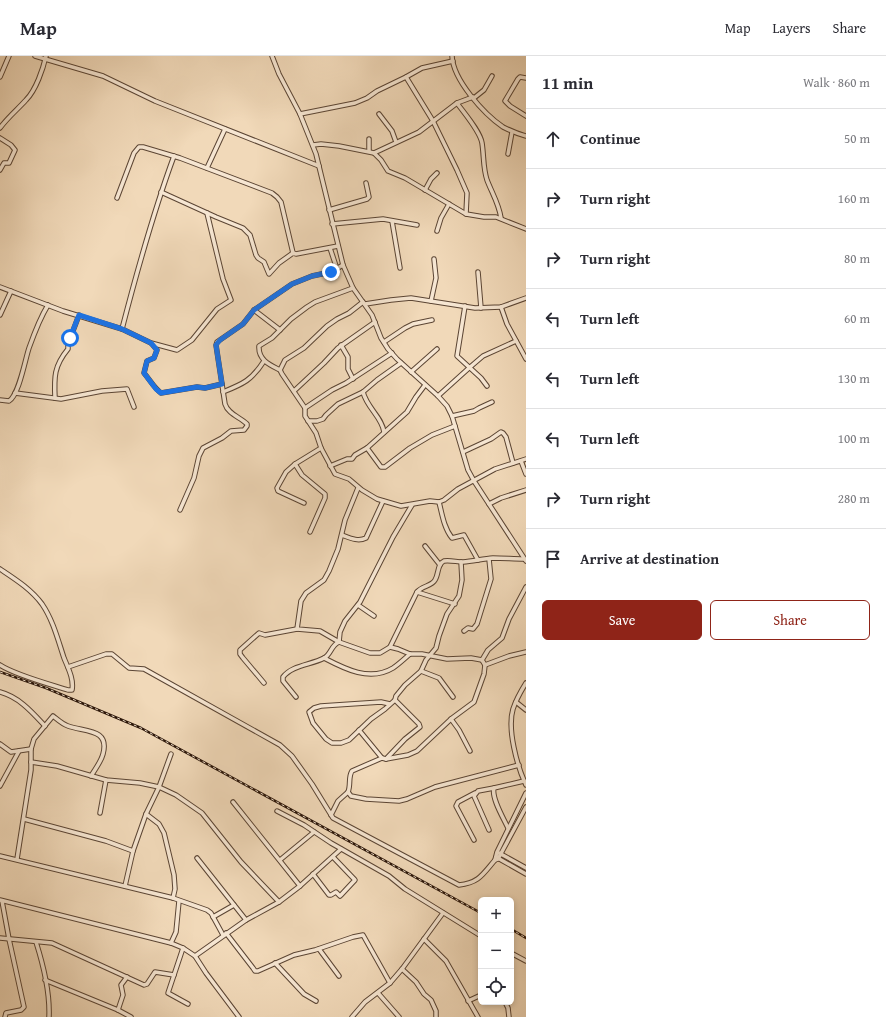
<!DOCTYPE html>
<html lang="en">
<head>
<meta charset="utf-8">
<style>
	body { margin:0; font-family:"Gentium Book Plus",serif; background:#f7f7f7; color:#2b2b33 }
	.controls { position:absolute; right:12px; bottom:12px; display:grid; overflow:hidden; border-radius:6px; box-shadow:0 2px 6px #0003 }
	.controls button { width:36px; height:36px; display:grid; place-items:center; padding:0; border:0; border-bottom:1px solid #e1e1e2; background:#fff; color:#2b2b33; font:20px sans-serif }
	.stop { position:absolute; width:12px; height:12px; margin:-9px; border:3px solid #1a73e8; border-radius:50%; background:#fff }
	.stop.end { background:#1a73e8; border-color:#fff; box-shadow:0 1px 4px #0008 }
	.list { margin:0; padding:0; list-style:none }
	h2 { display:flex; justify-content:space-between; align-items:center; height:52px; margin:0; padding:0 16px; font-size:17px }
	h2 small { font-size:13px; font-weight:400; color:#7c7c81 }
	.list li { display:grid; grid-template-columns:26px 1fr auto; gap:12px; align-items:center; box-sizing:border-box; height:60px; padding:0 16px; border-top:1px solid #e1e1e2 }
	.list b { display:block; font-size:15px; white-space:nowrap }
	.list em { font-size:13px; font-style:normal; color:#7c7c81 }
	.actions { display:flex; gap:8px; padding:12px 16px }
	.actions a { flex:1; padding:9px 0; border:1px solid #8f2418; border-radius:6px; text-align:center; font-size:14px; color:#8f2418 }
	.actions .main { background:#8f2418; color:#fff }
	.icon { flex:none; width:22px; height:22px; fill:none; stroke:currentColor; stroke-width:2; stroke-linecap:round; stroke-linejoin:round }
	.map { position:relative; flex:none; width:526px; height:961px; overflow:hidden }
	header { display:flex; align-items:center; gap:24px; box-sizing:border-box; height:56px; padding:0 20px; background:#fff; border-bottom:1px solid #e1e1e2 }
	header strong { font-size:19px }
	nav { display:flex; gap:22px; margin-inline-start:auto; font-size:14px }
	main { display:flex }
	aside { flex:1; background:#fff }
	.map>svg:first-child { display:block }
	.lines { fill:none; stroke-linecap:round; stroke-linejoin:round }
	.minor-casing { stroke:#5b4534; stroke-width:5.5 }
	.minor { stroke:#f6e6d2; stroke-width:3.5 }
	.rail-casing { stroke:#291408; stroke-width:2.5 }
	.rail { stroke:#f6e6d2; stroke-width:1; stroke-dasharray:3; stroke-linecap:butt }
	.route { stroke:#1a73e8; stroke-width:5 }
</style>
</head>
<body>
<header>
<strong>Map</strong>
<nav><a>Map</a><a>Layers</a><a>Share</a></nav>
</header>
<main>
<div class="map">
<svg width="526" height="961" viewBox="0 0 526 961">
	<rect width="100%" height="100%" fill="#f1d9b9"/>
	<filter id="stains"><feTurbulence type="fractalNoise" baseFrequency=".005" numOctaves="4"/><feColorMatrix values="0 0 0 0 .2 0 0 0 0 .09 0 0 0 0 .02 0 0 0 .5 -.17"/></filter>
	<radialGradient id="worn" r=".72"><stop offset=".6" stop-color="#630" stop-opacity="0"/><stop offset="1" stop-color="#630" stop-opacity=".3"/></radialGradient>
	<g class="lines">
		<defs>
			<g id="minor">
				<path d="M35,0L103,20L155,45L319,110"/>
				<path d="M272,0L279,18L300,58L316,98L343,209L353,232L372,259L381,282L388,293L397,303L438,340L447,350L452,360L468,414L474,425L526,505"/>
				<path d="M452,0C453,24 484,58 503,71C511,75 518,78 526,80"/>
				<path d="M0,21L9,0"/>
				<path d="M406,21L433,65L457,114L467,137L466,158"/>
				<path d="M526,22L520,21L518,23L505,45L510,50L526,60"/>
				<path d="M474,42L484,34L492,20"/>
				<path d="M457,47C464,57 480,75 482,87C484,100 483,112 487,124C492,137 499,148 501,162"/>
				<path d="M300,58L355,47L367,42L377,35L406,21L422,12L453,5"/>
				<path d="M379,58L392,75L396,86"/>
				<path d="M0,72C8,61 18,53 26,44C36,34 43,13 46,0"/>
				<path d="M0,82L11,89L15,94L9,107H4L0,114"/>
				<path d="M369,83V95"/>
				<path d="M313,89L321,88L339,90L374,97L381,104L388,115L405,122L466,158L484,161H496L526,173"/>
				<path d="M374,97L419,76L457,47L473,41"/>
				<path d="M508,98L512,76"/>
				<path d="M207,112L225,73"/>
				<path d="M425,134L431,123L437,117"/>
				<path d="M161,136L216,161L243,172L250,179L256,199L258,202L264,206L269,218L279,207L293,197L296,198L338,190"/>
				<path d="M117,142L134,97L139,91H143L180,102L272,137L277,141L281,146L293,197"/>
				<path d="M329,154L367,143L369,141L366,127"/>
				<path d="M392,165L400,212"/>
				<path d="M332,168L383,163L417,169"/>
				<path d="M437,175L441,162L449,148"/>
				<path d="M330,192L337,213"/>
				<path d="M478,216L481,252"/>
				<path d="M0,231L63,255L122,273L151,287L177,294L192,284L217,253L231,244L223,223L207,157"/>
				<path d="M353,232L315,246L307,251L291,263L272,282L259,290C258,304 270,309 280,314L282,318L305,352V360L316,377L321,392L335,418L349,423L362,434L377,443L401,450L430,445L439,446L444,444L458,433L495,413L526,403"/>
				<path d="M431,245L436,222L434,203"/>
				<path d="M365,248L391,244L411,242L475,252L501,251L526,242"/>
				<path d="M465,250L457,300L481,322L487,330"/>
				<path d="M501,251L507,268L526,303"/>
				<path d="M254,254L280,274"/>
				<path d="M0,259L11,235"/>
				<path d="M122,273C137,215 153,157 174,100"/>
				<path d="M384,286L405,272L413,268L432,264"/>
				<path d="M152,288L157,294L154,302L147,305L144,317C150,324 154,332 161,337L197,331L205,332L222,328"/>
				<path d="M341,289L348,301V313L353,323"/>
				<path d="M280,314L285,304L304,292L327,270L337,263L349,257L363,246"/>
				<path d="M411,316L437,293"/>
				<path d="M294,335L324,307L338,292L375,266"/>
				<path d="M223,336C243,328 252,324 264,305"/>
				<path d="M363,336C367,352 382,361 384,376"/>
				<path d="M15,337L61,343L102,335L127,333L134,351"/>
				<path d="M438,340L469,312L483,300L516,285"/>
				<path d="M55,342C54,321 54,310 68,293V288L79,259"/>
				<path d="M0,344L9,345C19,339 25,304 29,292C34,278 40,262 48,249"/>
				<path d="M305,352L332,334L346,327L392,297"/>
				<path d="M452,360L474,355L479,352L492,346"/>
				<path d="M308,365H317L323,363L326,359L338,348L363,336L377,324L401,307"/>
				<path d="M367,392L381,411H385L410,392L432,379L455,370"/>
				<path d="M463,396L491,383L501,376L503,377L506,381L513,407"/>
				<path d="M521,405L526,418"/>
				<path d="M295,408L302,419L325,438V442L310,476"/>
				<path d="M330,410L347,403H352L355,399L367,392L407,356L416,341L425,329"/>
				<path d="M358,432L345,464L338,493L329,515L324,524L306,537L301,545L297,573L320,575L339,586L370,597H380L390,591L417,536C422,530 432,530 435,524C439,518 437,508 444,505C450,504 457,506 463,506C473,505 483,503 493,502C504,502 514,503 524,503"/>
				<path d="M439,446C442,458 444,472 452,482L464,479L478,504"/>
				<path d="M304,447L278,435L277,432L286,416L295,408L321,392"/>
				<path d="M489,448L501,442L526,434"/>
				<path d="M180,454L194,422L199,400L203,392L222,382L231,375L244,374L247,370V368C240,361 228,358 225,348L216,289L217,286L243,268L254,254L292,228L312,220L331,216L343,209"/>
				<path d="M342,479C350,482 358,486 366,482L383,445"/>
				<path d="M425,490L440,509"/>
				<path d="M0,513C15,523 31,533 42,548C53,564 58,584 64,602C68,612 74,623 72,634H68C49,628 15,619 0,609"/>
				<path d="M417,536L455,548"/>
				<path d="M358,549L374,560"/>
				<path d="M464,575L468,572L473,573L477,568L491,523L489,503"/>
				<path d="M339,586L340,576L345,565L360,546L393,481L412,449"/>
				<path d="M390,591L398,593L410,598H422L447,603L471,602L482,604"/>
				<path d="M324,602C345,613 370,626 393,612C399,608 404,603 410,598"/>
				<path d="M485,609L509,600L526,596"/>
				<path d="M68,611L106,598H112L129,612L144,613L280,689L292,700L312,728L333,762L459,829C479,827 483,818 495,804L498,803L526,751"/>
				<path d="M421,615L439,622L453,641"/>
				<path d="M264,627L243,602L240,598V594L259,577L265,579L297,573"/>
				<path d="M526,627C521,635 516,644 513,653C507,673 517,710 526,729"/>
				<path d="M0,636C19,641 32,656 45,670"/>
				<path d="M296,641L283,625V621C292,609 311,609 324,602C331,599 331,589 339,586"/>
				<path d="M516,646L526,654"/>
				<path d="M390,648L381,646L321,650L314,652L309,656L313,667L326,683L332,687H341L349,684L371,663L385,653L395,644L396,640L405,629L421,615L426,604L436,592L439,580L447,558L459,540L462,524L461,506"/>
				<path d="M451,663L459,674L470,695"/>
				<path d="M359,674L382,702"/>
				<path d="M0,688L11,696L31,693"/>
				<path d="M386,703L405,683L420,671L419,668L395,644"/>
				<path d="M31,706L57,710L106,724L140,727L159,731L176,739L202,757L241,806L279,846"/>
				<path d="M519,709L435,731L407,743L399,745L366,743L351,740L348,736C351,729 348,721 352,715L382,702L386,703L408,699L417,695L451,663L474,646L484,618L485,609L482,604L488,594L502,582L509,563L526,531"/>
				<path d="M0,730L19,695"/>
				<path d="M233,746L300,830"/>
				<path d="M277,755L304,769L331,787L389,820L405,833L481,880"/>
				<path d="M100,757L106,724"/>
				<path d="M146,758L159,768L164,777L174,819L175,833L173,842"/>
				<path d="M331,759L338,745L348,736"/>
				<path d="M24,763L106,785L133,795L125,830"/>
				<path d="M508,772C504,763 491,742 494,732L524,725"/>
				<path d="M489,774L474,740L478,735L494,732"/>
				<path d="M474,784L456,750L458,746L475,737"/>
				<path d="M133,795L146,758L159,731L171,698"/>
				<path d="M499,797L526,812"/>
				<path d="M0,800L173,842L207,854L211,857L223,879"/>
				<path d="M496,801L526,818"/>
				<path d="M197,802L246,864"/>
				<path d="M17,803L31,714V693L34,683L53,660C58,664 62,668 68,670C84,676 110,672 103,698C101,706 95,713 91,720"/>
				<path d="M280,804L314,776"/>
				<path d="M495,804L497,796L526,737"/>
				<path d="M313,818L329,839H331L336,836L340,840L341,839L355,824L333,801"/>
				<path d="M0,844L171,887L183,892L195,900L206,917L239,961"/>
				<path d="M2,845L9,883L24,951L21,954L6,957L5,961"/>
				<path d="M213,861L234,849"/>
				<path d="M226,877L253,912L255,915H258L294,899L315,894L353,881L363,879L390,927"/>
				<path d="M0,882L52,887L144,929L147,928L155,916L174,919"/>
				<path d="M424,883L446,905L478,961"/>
				<path d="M36,886C43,908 50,938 49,961"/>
				<path d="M171,887L176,876L179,845"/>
				<path d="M183,892L168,937L188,948"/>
				<path d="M319,893L339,920"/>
				<path d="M511,897L526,905"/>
				<path d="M195,900L246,864L279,846L300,830L341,793"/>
				<path d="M275,907L304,938L316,945"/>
				<path d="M402,913L416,926L424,938L431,944L436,955V961"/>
				<path d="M45,924L118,954L131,961"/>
				<path d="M378,937L399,961"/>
				<path d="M468,945L481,939"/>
				<path d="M505,946L508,952L509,961"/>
				<path d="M118,954L123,939L121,929L127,921"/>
				<path d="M352,961L365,946L390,927L402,913L443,857"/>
			</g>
		</defs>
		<use href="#minor" class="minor-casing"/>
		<use href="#minor" class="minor"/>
		<defs>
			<g id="rail">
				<path d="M0,616L46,632L141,672L481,857"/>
				<path d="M511,873L526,882"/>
			</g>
		</defs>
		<use href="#rail" class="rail-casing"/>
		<use href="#rail" class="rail"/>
	</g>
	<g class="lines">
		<path class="route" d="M70,282L79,259L122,273L151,287L157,294L154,302L147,305L144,317L156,333L161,337L197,331L205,332L222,328L216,289L220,284L243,268L254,254L292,228L312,220L331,216"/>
	</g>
	<rect width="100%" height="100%" filter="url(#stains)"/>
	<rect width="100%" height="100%" fill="url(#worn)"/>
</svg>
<div class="controls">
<button>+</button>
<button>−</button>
<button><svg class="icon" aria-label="locate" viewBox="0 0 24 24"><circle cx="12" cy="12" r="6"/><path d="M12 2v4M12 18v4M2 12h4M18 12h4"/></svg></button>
</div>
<div class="stop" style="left:70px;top:282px"></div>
<div class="stop end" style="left:331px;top:216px"></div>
</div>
<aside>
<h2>11 min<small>Walk · 860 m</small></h2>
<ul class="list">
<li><svg class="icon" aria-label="ahead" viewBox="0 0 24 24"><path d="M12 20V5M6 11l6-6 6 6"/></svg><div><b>Continue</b></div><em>50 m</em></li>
<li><svg class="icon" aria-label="right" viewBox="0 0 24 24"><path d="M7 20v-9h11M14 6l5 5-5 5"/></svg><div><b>Turn right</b></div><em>160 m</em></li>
<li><svg class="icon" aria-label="right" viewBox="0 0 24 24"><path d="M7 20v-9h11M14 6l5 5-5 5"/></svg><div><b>Turn right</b></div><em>80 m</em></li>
<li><svg class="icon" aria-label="left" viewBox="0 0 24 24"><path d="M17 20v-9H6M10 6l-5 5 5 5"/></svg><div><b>Turn left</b></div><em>60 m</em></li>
<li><svg class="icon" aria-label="left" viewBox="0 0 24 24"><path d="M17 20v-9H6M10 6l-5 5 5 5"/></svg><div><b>Turn left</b></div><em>130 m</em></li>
<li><svg class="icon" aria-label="left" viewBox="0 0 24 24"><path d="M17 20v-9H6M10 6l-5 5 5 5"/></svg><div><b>Turn left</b></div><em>100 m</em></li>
<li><svg class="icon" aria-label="right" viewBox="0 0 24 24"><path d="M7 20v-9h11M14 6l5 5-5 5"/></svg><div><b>Turn right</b></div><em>280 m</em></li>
<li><svg class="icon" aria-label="arrive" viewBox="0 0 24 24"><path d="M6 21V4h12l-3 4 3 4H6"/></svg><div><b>Arrive at destination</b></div></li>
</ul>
<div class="actions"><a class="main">Save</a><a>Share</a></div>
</aside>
</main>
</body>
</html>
